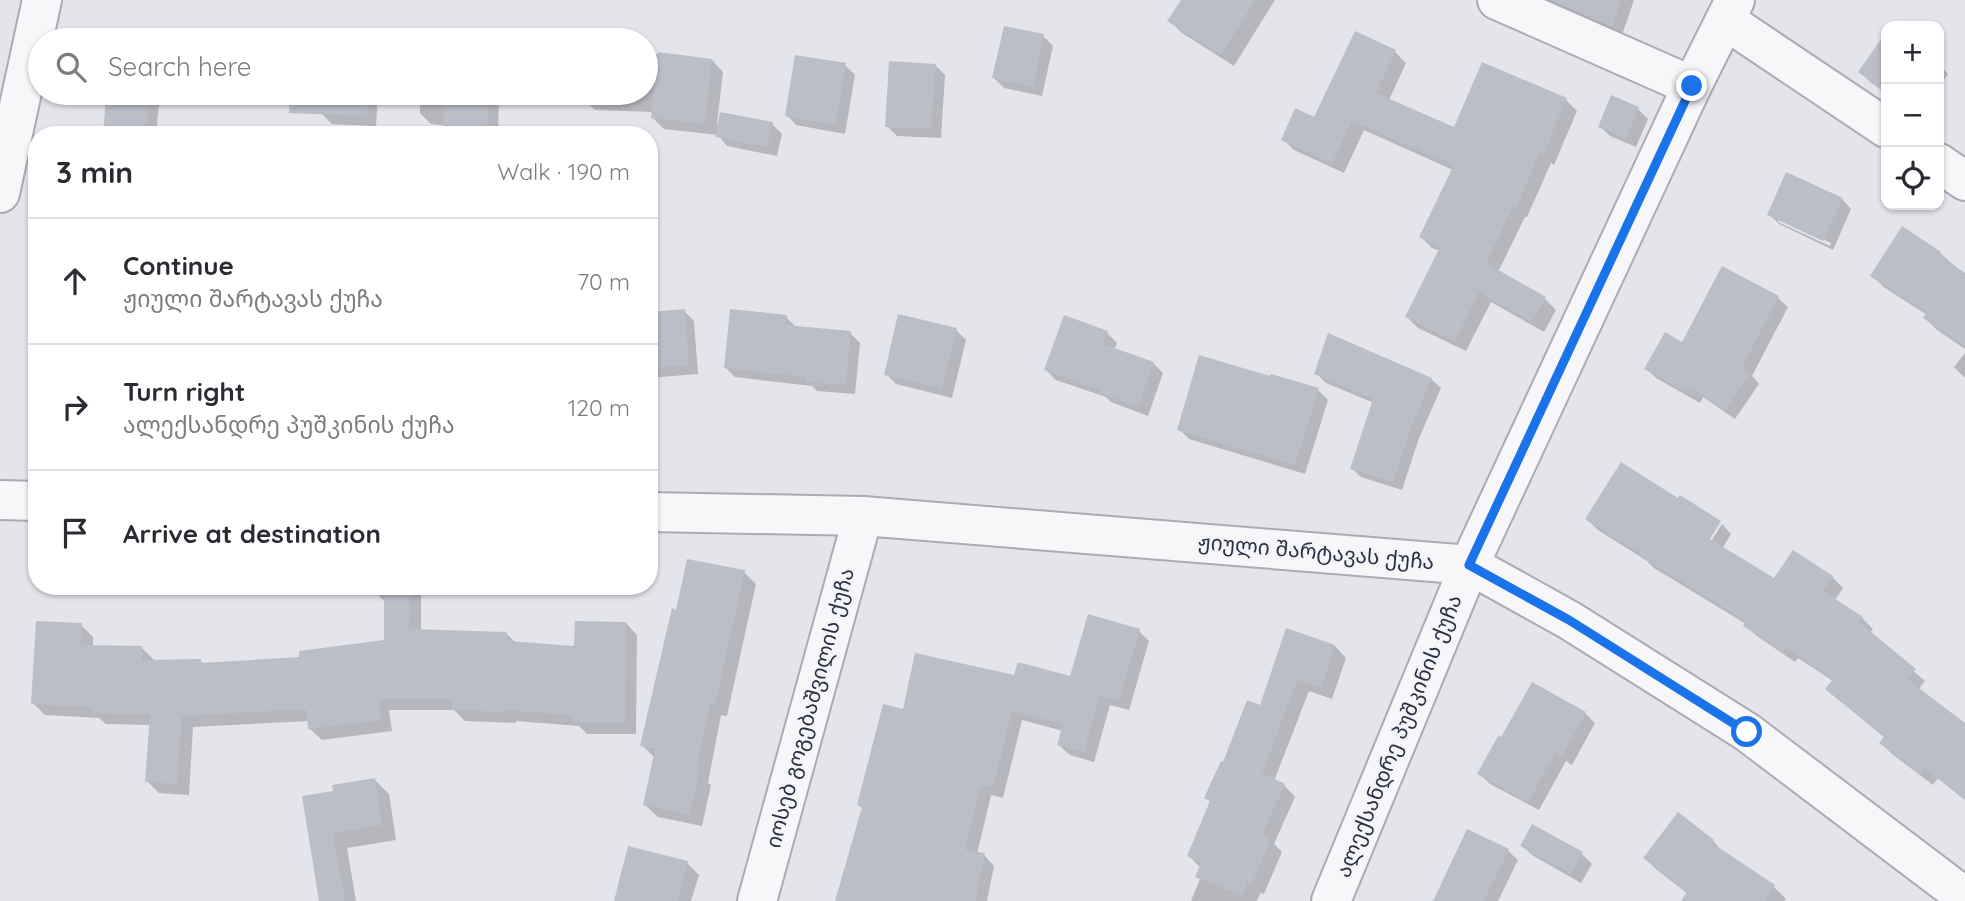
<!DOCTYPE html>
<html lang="en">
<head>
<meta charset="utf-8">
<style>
	body { margin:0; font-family:Quicksand,"Noto Sans Georgian",sans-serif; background:#f7f7f7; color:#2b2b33 }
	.controls { position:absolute; right:21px; top:21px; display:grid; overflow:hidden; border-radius:14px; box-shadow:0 2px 5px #0004 }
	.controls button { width:63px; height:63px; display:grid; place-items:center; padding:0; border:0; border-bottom:2px solid #e1e1e2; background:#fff; color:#2b2b33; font:35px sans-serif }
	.stop { position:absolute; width:21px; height:21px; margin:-16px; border:5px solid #1a73e8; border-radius:50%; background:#fff }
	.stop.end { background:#1a73e8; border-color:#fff; box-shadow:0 2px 7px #0008 }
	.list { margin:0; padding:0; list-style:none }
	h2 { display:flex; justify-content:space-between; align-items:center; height:91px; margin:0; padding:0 28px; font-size:30px }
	h2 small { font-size:23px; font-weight:400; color:#7c7c81 }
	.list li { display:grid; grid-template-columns:46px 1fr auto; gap:21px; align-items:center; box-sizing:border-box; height:126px; padding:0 28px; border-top:2px solid #e1e1e2 }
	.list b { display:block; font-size:26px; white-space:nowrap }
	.list p { margin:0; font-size:23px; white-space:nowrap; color:#7c7c81 }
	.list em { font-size:23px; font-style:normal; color:#7c7c81 }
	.icon { flex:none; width:38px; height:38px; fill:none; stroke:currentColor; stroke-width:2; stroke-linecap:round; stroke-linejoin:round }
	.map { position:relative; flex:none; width:1965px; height:901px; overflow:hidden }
	.search { position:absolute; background:#fff; box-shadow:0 2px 5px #0004; left:28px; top:28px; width:630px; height:77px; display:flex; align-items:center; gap:18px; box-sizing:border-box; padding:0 24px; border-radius:38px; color:#7c7c81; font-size:26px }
	.panel { position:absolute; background:#fff; box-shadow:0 2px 5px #0004; left:28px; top:126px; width:630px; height:469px; border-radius:28px }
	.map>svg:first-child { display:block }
	.shadow { fill:#0003; fill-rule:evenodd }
	.building { fill:#bbbec8 }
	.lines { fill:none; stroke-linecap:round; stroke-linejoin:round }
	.minor-casing { stroke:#a9abb5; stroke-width:42 }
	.minor { stroke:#f7f7f9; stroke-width:38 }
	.route { stroke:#1a73e8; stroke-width:9 }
	.labels { text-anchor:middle; stroke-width:5; stroke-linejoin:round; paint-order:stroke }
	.street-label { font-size:21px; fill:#2d3042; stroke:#f4f5f8 }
</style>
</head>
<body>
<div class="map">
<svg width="1965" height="901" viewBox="0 0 1965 901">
	<rect width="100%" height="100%" fill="#e4e5eb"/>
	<g class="shadow">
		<path d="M1183,0H1275L1234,66L1182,33L1170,21Z"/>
		<path d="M1548,0H1634L1622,35L1553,5Z"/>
		<path d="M117,28L166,33L173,40H116Z"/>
		<path d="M1886,35V93L1870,82L1860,72Z"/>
		<path d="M1043,36L1053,46L1042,96L1004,88L994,78Z"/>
		<path d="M422,38L492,40H493H422Z"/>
		<path d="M1395,52L1406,63L1389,100L1455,129L1566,100L1577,111L1554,165L1551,163L1527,217H1525L1498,272L1545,299L1556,310L1544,332L1491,302L1466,351L1418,328L1407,317L1440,251L1432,248L1421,237L1453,170L1364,130L1344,173L1294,150L1283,139L1315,119Z"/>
		<path d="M646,53L712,60L723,72L717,124H772L782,134L777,156L727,146L718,135L664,129L652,117L653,112L595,110L583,99L584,97L499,94L498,135H445V125L431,124L420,113V93H646Z"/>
		<path d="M1939,64L1948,74L1939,87Z"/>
		<path d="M845,65L855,75L845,134L796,125L787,115Z"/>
		<path d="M935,65L945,75L941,138L897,136L887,126Z"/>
		<path d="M112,93H160L156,135H105Z"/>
		<path d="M323,93H378L376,126L332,124L322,114Z"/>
		<path d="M1638,109L1648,119L1636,147L1610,136L1600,126Z"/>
		<path d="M1842,199L1851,209L1833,250L1779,224L1769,214ZM1778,218L1831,243L1830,246L1778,222Z"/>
		<path d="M1940,253L1965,275V349L1937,330L1925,318L1927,315L1885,288L1872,276Z"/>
		<path d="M1778,298L1788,307L1752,376L1759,384L1735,419L1703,397L1700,403L1656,378L1646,368L1683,344Z"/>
		<path d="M684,311L694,321L698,374L649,378V313Z"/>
		<path d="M786,317L796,327L850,333L860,343L855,394L817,391L812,386L735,377L725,367Z"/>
		<path d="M956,330L966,340L952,398L896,384L886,374Z"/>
		<path d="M1107,333L1117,343L1114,350L1153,363L1163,373L1148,416L1111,402L1106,397L1056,380L1046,370Z"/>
		<path d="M1965,353V378L1954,367Z"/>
		<path d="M1317,374L1431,379L1441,388L1419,438L1402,490L1361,477L1352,468L1374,403L1326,383Z"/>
		<path d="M1318,390L1328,400L1305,474L1189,439L1179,429Z"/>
		<path d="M1681,497L1720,523H1718L1704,546L1707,548L1722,524L1731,534L1722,549L1775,581L1832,577L1843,588L1835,600L1862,618L1873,629L1870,633L1925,681L1918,690L1965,725V800L1938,778L1933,785L1892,754L1881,743L1885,738L1827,689L1833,681L1798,658L1795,662L1757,636L1746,625V624L1654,568L1647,561L1598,530L1587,519L1678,501Z"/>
		<path d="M744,572L756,584L727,716L721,715L708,783L711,785L702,826L658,817L645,805L655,758L642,745L678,612Z"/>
		<path d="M379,586H421V631L506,633L517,644L576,648L626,623L637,635L636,734H587L579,726L516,721V723L465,721L454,710H389L392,731L322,740L310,729L309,721L193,727L189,795L159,793L147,781L151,725L106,724L99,718L45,715L33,703L81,625L93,637V647L142,648L154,660V662L200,661L204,664L301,659L386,642V603L379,596Z"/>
		<path d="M1139,631L1149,641L1129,710L1110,705L1094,762L1070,755L1059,745L1063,731L1022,720L1003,798L991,795L977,854L984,855L994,866L987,901H837L863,809L859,805L905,711L1016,677L1071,678Z"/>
		<path d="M1335,646L1346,658L1332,699L1309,691L1274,781L1284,785L1295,797L1274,844L1282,852L1264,894L1260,893L1257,901H1191L1200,879L1197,877L1201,868L1189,856L1211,803L1206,797L1224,764L1261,707Z"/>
		<path d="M1585,713L1595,723L1572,765L1566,761L1539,810L1490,784L1480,774Z"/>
		<path d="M374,779L389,794L396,840L347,848L356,901H321L335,793Z"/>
		<path d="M1468,831L1508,851L1518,860L1498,901H1435Z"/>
		<path d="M1713,841L1724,853L1774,887L1786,899L1784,901H1683L1688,894L1657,870L1645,858Z"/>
		<path d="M1522,846L1582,854L1592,864L1581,883L1532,855Z"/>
		<path d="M687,863L699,875L691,901H616Z"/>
	</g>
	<g class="building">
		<path d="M1181,0H1255L1221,55L1167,21Z"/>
		<path d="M1551,0H1621L1612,27Z"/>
		<path d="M1004,26L1044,34L1033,87L992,78Z"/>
		<path d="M1355,31L1396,50L1376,93L1454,127L1482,62L1567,98L1543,155L1539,153L1516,208L1513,207L1486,263L1546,297L1532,322L1479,292L1455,341L1405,317L1440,247L1419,237L1454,165L1352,121L1332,163L1281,140L1295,108L1314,117Z"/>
		<path d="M1886,32V92L1858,72Z"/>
		<path d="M658,52L712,59L705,124L651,118Z"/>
		<path d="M795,55L846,63L835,125L785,116Z"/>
		<path d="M889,61L936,64L931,129L885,127Z"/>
		<path d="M290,93H368L367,116L289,113Z"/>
		<path d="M444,93H488L487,135H443Z"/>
		<path d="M1611,95L1639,107L1626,138L1598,127Z"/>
		<path d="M106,98L149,102L146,135H103Z"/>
		<path d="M720,112L773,122L767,147L715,137Z"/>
		<path d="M1786,172L1843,198L1823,241L1767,215Z"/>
		<path d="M1902,226L1941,252L1939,255L1965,273V346L1923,318L1927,312L1870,276Z"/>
		<path d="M1722,266L1779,296L1742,367L1750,373L1725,411L1693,389L1689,394L1644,369L1665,332L1682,342Z"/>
		<path d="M685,309L689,365L649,368V312Z"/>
		<path d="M730,309L787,315L785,325L851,331L846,385L805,382L806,377L724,368Z"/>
		<path d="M898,314L957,328L942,389L884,375Z"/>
		<path d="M1064,315L1108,331L1103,344L1154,362L1138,407L1099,393L1100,390L1044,370Z"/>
		<path d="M1328,333L1432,378L1411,428L1393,482L1350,469L1373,399L1314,374Z"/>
		<path d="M1199,355L1270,376L1271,374L1319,388L1295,465L1177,430Z"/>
		<path d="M1621,462L1678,498L1680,495L1721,521L1710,539L1774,578L1793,550L1833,576L1823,591L1863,617L1859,622L1916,669L1907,679L1965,723V800L1926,769L1921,775L1879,743L1884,737L1825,689L1833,679L1786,648L1783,652L1743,626L1746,621L1641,557L1642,555L1585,519Z"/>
		<path d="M687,559L745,570L715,705L710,704L696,771H699L690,815L643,805L655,749L640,746L672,608L676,610Z"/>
		<path d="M384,586H410L409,629L507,632V641L574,646L575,621L626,622L625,723H573V715L505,710V712L451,710V699H379L381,720L308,729L306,709L182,716L177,784L145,782L150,714L92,713V707L31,704L36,621L82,623L81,645L142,646V660L201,659V663L299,657V651L384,640Z"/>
		<path d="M1088,614L1140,629L1119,701L1099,695L1084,752L1057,745L1063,724L1012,711L993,788L981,785L965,850L985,853L975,901H835L862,807L857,805L883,704L903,709L915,653L1014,675L1018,662L1070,676Z"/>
		<path d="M1286,628L1335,645L1321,688L1297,680L1262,773L1285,784L1262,835L1271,839L1252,884L1248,882L1242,896L1195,877L1201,863L1187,856L1210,801L1204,798L1221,761L1223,762L1247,700L1260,705Z"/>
		<path d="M1532,682L1586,712L1562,756L1555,753L1528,802L1477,774L1498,736L1501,737Z"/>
		<path d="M375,778L382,825L333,833L345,901H319L302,796L333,791L332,785Z"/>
		<path d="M1678,812L1714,840L1712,843L1775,885L1764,901H1681L1687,892L1643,858Z"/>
		<path d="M1532,824L1583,852L1571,874L1520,846Z"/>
		<path d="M1467,829L1509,849L1484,901H1433Z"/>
		<path d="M628,846L688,861L677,901H614Z"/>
	</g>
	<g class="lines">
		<defs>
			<g id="minor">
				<path d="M1497,0L1692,86"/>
				<path d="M1725,20L1886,128"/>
				<path d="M1939,163L1965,181"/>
				<path d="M0,193L42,0"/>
				<path d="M0,500L37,501"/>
				<path d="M649,512L863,516L1470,565L1569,620L1747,732L1965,897"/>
				<path d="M757,901L863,516"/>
				<path d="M1331,901L1473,557L1692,86L1735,0"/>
			</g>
		</defs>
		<use href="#minor" class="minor-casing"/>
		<use href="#minor" class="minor"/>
	</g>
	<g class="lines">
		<path class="route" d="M1692,86L1469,565L1569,620L1747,732"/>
	</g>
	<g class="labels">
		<g class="street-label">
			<text transform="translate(1316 552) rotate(5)" y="7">ჟიული შარტავას ქუჩა</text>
			<text transform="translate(810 708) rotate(-75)" y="7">იოსებ გოგებაშვილის ქუჩა</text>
			<text transform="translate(1399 736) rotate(-68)" y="7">ალექსანდრე პუშკინის ქუჩა</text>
		</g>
	</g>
</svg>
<div class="controls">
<button>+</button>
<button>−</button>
<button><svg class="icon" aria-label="locate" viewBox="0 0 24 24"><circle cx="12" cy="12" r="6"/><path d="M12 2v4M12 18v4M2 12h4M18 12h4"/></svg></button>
</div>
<div class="stop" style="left:1747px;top:732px"></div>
<div class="stop end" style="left:1692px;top:86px"></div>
<div class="search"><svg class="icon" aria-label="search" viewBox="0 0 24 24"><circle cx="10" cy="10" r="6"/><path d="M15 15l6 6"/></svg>Search here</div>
<section class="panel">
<h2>3 min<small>Walk · 190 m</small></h2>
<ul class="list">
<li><svg class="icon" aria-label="ahead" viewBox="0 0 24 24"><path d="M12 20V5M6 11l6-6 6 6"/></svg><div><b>Continue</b><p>ჟიული შარტავას ქუჩა</p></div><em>70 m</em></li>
<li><svg class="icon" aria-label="right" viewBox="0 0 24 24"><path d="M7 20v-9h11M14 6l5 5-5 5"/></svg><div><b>Turn right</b><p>ალექსანდრე პუშკინის ქუჩა</p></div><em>120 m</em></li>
<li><svg class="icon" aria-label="arrive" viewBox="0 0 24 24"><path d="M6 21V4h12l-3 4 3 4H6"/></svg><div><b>Arrive at destination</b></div></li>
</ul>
</section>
</div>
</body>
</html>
